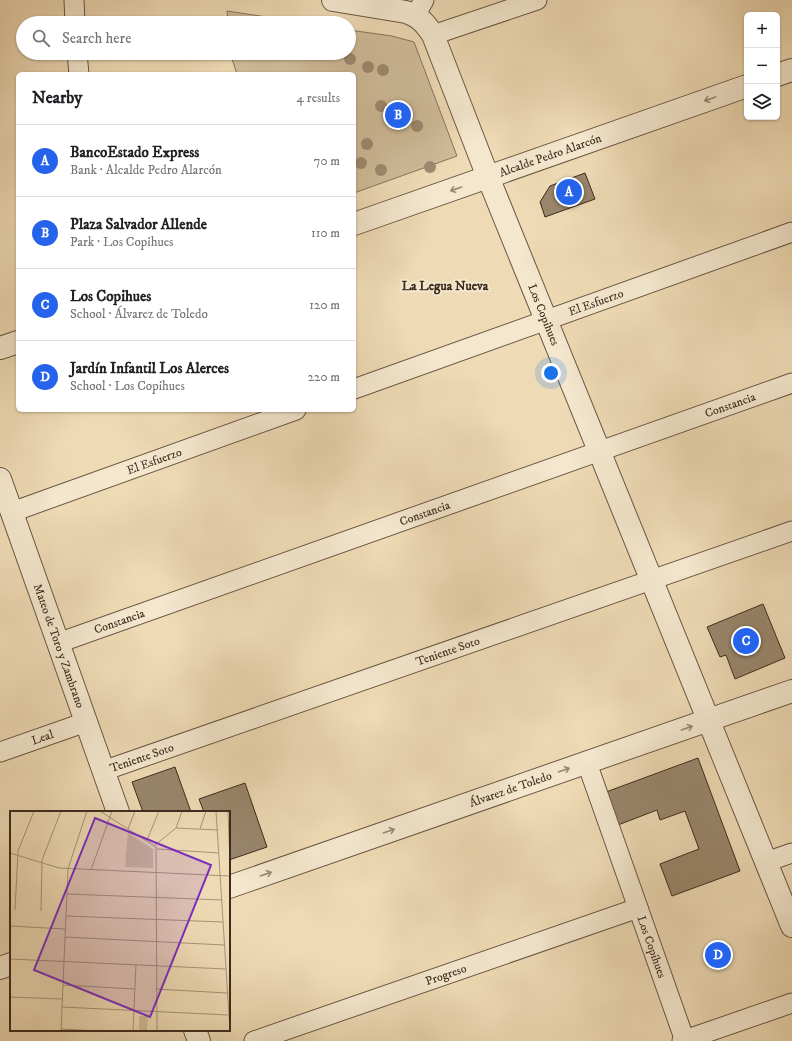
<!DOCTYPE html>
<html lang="en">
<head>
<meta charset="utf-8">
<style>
	body { margin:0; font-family:"IM FELL DW Pica",serif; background:#f6f6f6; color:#202124 }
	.controls { position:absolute; right:12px; top:12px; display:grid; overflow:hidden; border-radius:6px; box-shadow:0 1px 3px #0004 }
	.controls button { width:36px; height:36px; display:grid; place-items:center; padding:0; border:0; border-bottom:1px solid #e0e0e0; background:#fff; color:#202124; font:20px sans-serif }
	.you { position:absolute; left:551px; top:373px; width:14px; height:14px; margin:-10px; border:3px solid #fff; border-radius:50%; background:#1a73e8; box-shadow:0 0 0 6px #1a73e833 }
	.badge { display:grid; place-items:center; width:26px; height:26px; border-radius:50%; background:#2563eb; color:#fff; font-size:13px; font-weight:700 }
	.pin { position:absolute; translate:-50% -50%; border:2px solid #fff; box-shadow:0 1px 4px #0006 }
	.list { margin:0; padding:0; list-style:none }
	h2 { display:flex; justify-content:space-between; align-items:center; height:52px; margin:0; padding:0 16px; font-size:17px }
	h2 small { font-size:13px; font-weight:400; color:#757577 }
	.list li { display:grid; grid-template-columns:26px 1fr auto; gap:12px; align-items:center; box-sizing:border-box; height:72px; padding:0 16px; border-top:1px solid #e0e0e0 }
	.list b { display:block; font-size:15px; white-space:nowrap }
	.list p { margin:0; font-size:13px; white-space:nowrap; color:#757577 }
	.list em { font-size:13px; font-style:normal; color:#757577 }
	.icon { flex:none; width:22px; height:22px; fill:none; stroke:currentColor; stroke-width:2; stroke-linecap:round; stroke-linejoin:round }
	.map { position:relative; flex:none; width:792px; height:1041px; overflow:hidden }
	.search { position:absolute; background:#fff; box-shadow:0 1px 3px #0004; left:16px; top:16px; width:340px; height:44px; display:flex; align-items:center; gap:10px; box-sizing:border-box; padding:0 14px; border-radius:22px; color:#757577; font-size:15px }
	.panel { position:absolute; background:#fff; box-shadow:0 1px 3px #0004; left:16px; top:72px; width:340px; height:340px; border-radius:6px }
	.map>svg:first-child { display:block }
	.green { fill:#d0bc9a; stroke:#86745c }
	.building { fill:#99866c; stroke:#3d2b1e }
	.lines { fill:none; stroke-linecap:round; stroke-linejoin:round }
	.minor-casing { stroke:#695744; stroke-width:21 }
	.tertiary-casing { stroke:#695744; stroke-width:24 }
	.minor { stroke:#f4e7ce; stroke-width:19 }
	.tertiary { stroke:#f4e7ce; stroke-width:22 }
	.tree { fill:#9d8a6f }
	.oneway { stroke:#988976 }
	.labels { text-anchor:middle; stroke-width:4; stroke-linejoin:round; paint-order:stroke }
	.street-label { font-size:12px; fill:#3d2b1e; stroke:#f4e7ce }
	.neighbourhood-label { font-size:13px; font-weight:bold; fill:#3d2b1e; stroke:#f4e7ce }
	.inset-road { fill:none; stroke:#a79478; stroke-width:1 }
	.view { fill:#7b2cbf; fill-opacity:0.15; stroke:#7b2cbf; stroke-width:2 }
	.inset-edge { fill:none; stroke:#3d2b1e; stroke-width:2 }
</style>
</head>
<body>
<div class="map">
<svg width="792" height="1041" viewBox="0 0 792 1041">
	<rect width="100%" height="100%" fill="#eedab4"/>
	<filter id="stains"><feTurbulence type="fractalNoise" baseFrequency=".005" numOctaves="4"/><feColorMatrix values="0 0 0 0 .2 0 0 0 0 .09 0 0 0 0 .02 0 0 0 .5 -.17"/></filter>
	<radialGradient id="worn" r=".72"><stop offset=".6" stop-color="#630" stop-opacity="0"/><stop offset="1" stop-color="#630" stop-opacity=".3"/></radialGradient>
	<g class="green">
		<path d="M227,11L306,23H228Z"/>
		<path d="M349,30L392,36L414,42L457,156L354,193V74H237L230,53H349Z"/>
	</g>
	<g class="building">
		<path d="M585,173L595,199L545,217L540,202L550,186Z"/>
		<path d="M763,604L785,658L735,679L726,655L720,657L707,627Z"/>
		<path d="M698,758L740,871L672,896L660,864L699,849L685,811L660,820L657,810L618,825L606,792Z"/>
		<path d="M175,767L191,812H143L132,782Z"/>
		<path d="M245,783L267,847L229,860V812H204L199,799Z"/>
	</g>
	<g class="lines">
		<defs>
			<g id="minor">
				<path d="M74,0L75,23"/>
				<path d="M415,16L424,0"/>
				<path d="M433,35L537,0"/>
				<path d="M77,53L79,74"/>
				<path id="s1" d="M354,389L792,232"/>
				<path id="s2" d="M12,512L296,410"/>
				<path id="s3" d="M58,643L792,383"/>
				<path id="s4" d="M0,752L86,722"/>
				<path id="s5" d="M587,763L685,1041"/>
				<path id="s6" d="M103,771L792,531"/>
				<path d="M766,862L792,853"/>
				<path id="s7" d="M254,1041L638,908"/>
				<path d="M682,1041L792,1003"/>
			</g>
			<g id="tertiary">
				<path id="s8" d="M333,0L406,12C420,17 425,23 433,35L488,177L792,926"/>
				<path d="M777,75L792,70"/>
				<path id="s9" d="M354,224L747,86"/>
				<path d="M0,348L18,342"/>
				<path id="s10" d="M0,479L118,812"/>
				<path id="s11" d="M229,887L792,691"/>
				<path d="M0,968L11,964"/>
				<path d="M195,1030L199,1041"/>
			</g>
		</defs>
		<use href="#minor" class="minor-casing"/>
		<use href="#tertiary" class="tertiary-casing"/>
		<use href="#minor" class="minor"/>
		<use href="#tertiary" class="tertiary"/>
	</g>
	<g class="tree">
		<circle cx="350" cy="59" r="6"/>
		<circle cx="368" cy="67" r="6"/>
		<circle cx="383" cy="70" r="6"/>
		<circle cx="381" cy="106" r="6"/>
		<circle cx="417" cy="126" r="6"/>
		<circle cx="367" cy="144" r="6"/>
		<circle cx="361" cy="163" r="6"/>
		<circle cx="430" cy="167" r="6"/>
		<circle cx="381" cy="170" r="6"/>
	</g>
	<defs><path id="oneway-shaft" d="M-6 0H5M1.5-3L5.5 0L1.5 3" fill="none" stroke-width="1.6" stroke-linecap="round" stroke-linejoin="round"/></defs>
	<g class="oneway">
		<use href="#oneway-shaft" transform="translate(710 99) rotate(161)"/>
		<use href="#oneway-shaft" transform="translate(456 189) rotate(161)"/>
		<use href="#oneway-shaft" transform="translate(687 728) rotate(-19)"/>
		<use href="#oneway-shaft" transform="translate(564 770) rotate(-19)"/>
		<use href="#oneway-shaft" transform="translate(389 831) rotate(-19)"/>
		<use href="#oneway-shaft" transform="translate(266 874) rotate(-19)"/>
	</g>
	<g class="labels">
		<g class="street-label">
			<text dy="4" stroke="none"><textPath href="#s9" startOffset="208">Alcalde Pedro Alarcón</textPath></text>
			<text dy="4" stroke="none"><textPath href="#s1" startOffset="257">El Esfuerzo</textPath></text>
			<text dy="4" stroke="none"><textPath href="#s8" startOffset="411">Los Copihues</textPath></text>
			<text dy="4" stroke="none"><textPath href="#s3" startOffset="713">Constancia</textPath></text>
			<text dy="4" stroke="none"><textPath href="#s2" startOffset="151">El Esfuerzo</textPath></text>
			<text dy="4" stroke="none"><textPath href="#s3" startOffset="389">Constancia</textPath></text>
			<text dy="4" stroke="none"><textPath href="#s3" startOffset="65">Constancia</textPath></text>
			<text dy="4" stroke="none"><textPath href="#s10" startOffset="177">Mateo de Toro y Zambrano</textPath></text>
			<text dy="4" stroke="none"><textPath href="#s6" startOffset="365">Teniente Soto</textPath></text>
			<text dy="4" stroke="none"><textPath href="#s4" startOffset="45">Leal</textPath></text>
			<text dy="4" stroke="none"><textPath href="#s6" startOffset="41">Teniente Soto</textPath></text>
			<text dy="4" stroke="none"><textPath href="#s11" startOffset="298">Álvarez de Toledo</textPath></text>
			<text dy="4" stroke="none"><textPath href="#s5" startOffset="195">Los Copihues</textPath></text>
			<text dy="4" stroke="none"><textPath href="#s7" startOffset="203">Progreso</textPath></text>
		</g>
		<g class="neighbourhood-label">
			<text x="445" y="290">La Legua Nueva</text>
		</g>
	</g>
	<g transform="translate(10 811)">
		<rect width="220" height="220" fill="#eedab4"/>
		<path d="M118,22L143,38V57L115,56ZM129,205H138L137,220L129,219Z" fill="#d0bc9a"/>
		<path class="inset-road" d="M90,0L146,36L147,220M206,0L220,220M218,0L220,54M166,17L208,19M118,18L125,0M190,18L196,0M137,29L149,0M145,34L166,17L172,0M147,38L209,42M0,42L49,57L220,65M81,59L102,0M57,83L212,89M5,99L8,40L24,0M31,100L32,49L51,0M56,105L213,111M0,115L55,118M55,126L214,134M0,148L216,158M53,174L125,178M146,178L217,182M0,186L52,188M52,196L218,204M51,218L89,220M51,220L58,58L77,0M123,220L126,153"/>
		<path class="view" d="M85,7L201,54L140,206L24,159Z"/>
		<rect width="220" height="220" class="inset-edge"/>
	</g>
	<rect width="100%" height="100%" filter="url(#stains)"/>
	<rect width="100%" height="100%" fill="url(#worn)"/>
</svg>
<div class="controls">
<button>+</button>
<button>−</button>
<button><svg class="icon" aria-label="layers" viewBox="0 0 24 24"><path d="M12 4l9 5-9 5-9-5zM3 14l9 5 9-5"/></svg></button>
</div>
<div class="you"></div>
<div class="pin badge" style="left:569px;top:192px">A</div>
<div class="pin badge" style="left:398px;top:115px">B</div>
<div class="pin badge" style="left:746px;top:641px">C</div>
<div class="pin badge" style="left:718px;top:955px">D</div>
<div class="search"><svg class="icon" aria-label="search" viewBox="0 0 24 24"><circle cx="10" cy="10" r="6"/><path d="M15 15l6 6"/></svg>Search here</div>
<section class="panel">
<h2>Nearby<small>4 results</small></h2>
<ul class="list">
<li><span class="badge">A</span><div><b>BancoEstado Express</b><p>Bank · Alcalde Pedro Alarcón</p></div><em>70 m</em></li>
<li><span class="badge">B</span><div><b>Plaza Salvador Allende</b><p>Park · Los Copihues</p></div><em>110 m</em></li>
<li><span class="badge">C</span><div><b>Los Copihues</b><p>School · Álvarez de Toledo</p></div><em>120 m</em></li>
<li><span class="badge">D</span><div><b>Jardín Infantil Los Alerces</b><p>School · Los Copihues</p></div><em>220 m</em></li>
</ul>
</section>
</div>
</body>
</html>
